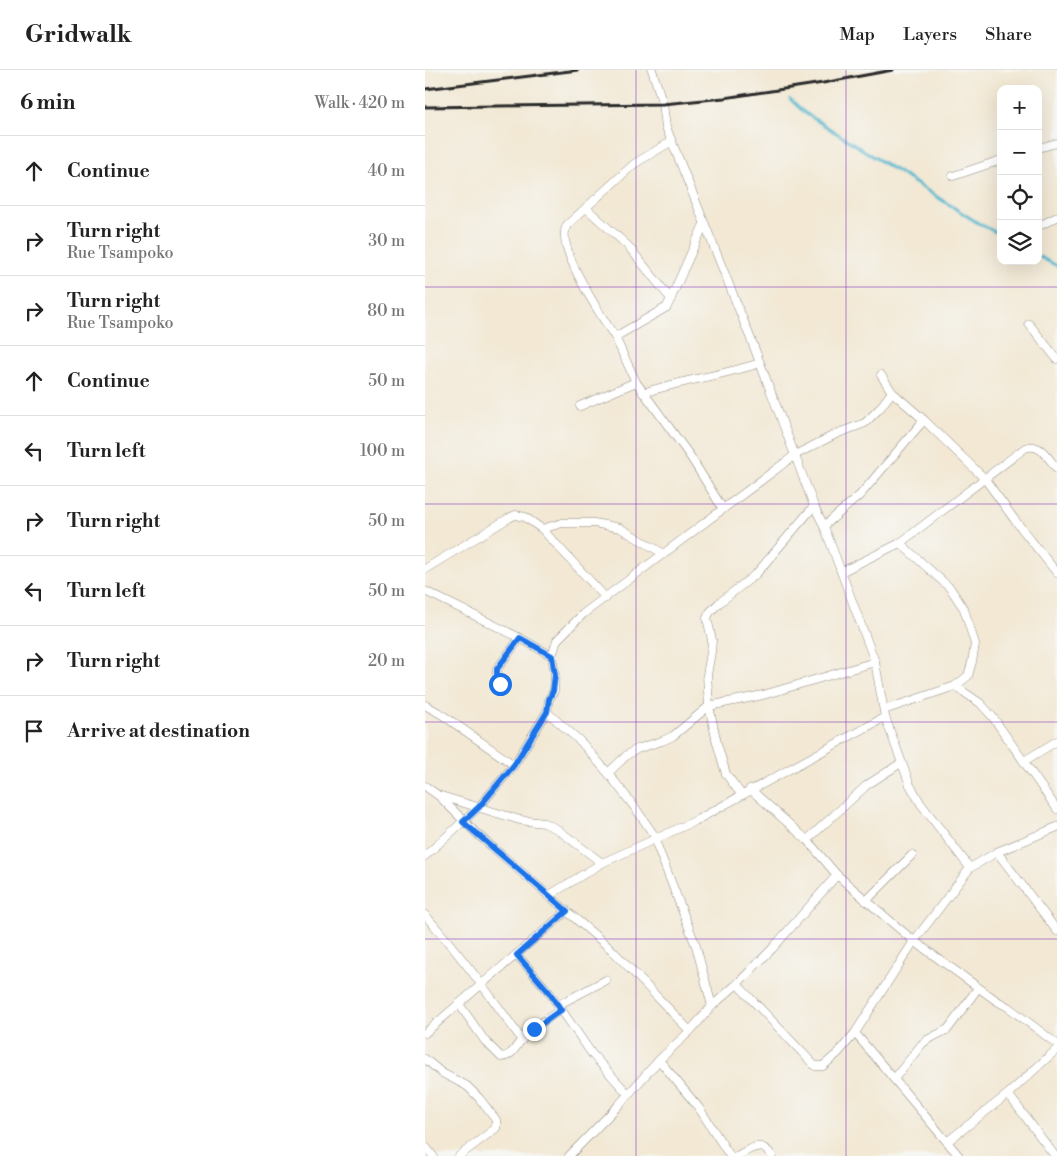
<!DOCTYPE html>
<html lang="en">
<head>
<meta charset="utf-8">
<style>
	body { margin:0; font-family:"Libre Bodoni",serif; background:#f6f6f6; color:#222 }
	.controls { position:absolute; right:15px; top:15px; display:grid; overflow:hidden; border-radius:10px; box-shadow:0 5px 20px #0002 }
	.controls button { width:45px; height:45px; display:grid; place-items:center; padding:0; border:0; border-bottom:1px solid #e0e0e0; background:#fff; color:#222; font:25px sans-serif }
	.stop { position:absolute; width:15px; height:15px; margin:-11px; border:4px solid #1a73e8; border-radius:50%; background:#fff }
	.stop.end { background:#1a73e8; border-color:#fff; box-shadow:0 1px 5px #0008 }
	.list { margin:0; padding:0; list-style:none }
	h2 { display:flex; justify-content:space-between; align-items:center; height:65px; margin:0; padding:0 20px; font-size:21px }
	h2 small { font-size:16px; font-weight:400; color:#767676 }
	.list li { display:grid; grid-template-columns:32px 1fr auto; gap:15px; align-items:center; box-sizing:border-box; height:70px; padding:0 20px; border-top:1px solid #e0e0e0 }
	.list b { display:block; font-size:19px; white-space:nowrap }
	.list p { margin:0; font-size:16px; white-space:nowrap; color:#767676 }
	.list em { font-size:16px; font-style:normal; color:#767676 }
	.icon { flex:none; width:28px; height:28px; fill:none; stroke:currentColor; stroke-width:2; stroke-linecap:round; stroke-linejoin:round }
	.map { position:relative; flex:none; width:632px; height:1086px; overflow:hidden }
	header { display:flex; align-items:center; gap:30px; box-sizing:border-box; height:70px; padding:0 25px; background:#fff; border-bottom:1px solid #e0e0e0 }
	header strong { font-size:24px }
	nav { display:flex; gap:28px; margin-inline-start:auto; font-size:18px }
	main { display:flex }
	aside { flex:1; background:#fff }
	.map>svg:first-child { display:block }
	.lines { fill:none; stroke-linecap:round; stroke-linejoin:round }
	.stream { stroke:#51b7cf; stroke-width:3 }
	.street-casing { stroke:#8e8a80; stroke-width:9 }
	.street { stroke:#fff; stroke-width:8 }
	.rail { stroke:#2b2b2b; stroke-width:3 }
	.route { stroke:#1a73e8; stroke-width:6 }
	.grid { fill:none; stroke:#7b2cbf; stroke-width:1; stroke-opacity:0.55 }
</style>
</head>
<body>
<header>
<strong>Gridwalk</strong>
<nav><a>Map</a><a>Layers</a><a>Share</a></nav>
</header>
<main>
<aside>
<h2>6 min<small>Walk · 420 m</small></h2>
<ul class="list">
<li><svg class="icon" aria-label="ahead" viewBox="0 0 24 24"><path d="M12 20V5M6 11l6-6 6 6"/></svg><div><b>Continue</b></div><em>40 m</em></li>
<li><svg class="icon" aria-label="right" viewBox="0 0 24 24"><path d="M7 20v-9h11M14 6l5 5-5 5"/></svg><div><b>Turn right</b><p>Rue Tsampoko</p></div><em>30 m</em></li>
<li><svg class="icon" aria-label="right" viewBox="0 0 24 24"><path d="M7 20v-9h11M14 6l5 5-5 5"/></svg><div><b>Turn right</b><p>Rue Tsampoko</p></div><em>80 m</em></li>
<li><svg class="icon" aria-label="ahead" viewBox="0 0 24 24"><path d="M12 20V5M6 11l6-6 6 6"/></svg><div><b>Continue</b></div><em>50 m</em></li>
<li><svg class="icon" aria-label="left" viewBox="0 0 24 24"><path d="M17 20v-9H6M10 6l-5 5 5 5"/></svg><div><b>Turn left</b></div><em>100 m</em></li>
<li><svg class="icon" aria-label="right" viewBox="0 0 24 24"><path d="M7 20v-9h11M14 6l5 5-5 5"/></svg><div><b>Turn right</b></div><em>50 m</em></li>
<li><svg class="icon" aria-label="left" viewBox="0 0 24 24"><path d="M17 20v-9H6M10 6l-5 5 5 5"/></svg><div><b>Turn left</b></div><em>50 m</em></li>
<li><svg class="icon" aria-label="right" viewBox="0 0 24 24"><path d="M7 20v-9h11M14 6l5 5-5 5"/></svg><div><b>Turn right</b></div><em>20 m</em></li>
<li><svg class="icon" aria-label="arrive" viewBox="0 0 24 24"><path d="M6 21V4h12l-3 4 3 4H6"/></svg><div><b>Arrive at destination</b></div></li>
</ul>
</aside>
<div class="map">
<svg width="632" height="1086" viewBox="0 0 632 1086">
	<rect width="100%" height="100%" fill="#f6f6f2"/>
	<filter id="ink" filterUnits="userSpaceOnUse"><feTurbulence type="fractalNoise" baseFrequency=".02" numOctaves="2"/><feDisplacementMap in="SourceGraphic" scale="10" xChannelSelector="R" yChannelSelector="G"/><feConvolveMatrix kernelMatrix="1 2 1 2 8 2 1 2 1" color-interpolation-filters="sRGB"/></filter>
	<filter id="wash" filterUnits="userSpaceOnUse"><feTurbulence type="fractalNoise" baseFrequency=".0096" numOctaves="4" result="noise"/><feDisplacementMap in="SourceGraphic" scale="20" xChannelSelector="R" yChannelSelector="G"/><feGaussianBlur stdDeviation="1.12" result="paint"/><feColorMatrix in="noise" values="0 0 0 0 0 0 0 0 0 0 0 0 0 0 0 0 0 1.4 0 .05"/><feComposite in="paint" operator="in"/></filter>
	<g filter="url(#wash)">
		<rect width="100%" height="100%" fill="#f2e8d4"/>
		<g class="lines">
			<g class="stream">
				<path d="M365,29L380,43L553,153L576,165"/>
				<path d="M613,186L632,196"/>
			</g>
		</g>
	</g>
	<g filter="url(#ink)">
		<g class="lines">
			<defs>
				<g id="street">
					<path d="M227,0L238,34L241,57L329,277L389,436L399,456L450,592L460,647L485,715L496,734L545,798"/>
					<path d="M613,78L632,73"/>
					<path d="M528,106L576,90"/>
					<path d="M161,138L203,176L246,229"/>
					<path d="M279,154L242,237L190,267L211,312L265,386L298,439"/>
					<path d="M616,155L632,147"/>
					<path d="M604,254L632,289"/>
					<path d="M190,267C177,247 129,176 142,155L209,94L247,71"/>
					<path d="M456,305L467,322L499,350L560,409L589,449L632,503"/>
					<path d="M218,323C257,310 296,306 335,293"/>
					<path d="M155,336L211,312"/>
					<path d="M399,456L435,425L499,350"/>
					<path d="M117,459L137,453H169L195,458L239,484"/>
					<path d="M0,499L84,448L90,445L100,447L117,459L181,528"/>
					<path d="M416,502L475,473L600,378C615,372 623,388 632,399"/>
					<path d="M0,521L95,568L127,586"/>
					<path d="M75,614L72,605V599L95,568"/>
					<path d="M530,616L555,633L567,646L632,739"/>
					<path d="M0,635L16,644L89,695"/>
					<path d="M459,640L530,616L543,606L547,592L550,574L539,539L525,518L475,473"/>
					<path d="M122,642L156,672L183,703L211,739L231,768L233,778L271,876L287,936"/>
					<path d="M599,691L632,671"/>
					<path d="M183,703L202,685L212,679L237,671L248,666L284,636L338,625L450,592"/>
					<path d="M0,716L14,726L51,763L187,880L265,961"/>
					<path d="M325,719L382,770L412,805L464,850L489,871L572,931L583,937L632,974"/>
					<path d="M316,724L301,704L292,673L284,636L282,605L286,582L287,570L282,548L285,542L294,533L331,504L389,436"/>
					<path d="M16,726L95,750L119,753L132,759L177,793"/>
					<path d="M382,770L442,715L476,693"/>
					<path d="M572,782L632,861"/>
					<path d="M0,786L54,737L89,695L122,642L124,629L129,621L130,605L127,586L132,570L158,544L370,385L411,364L440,353L455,338L467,322"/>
					<path d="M123,826L177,793L270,751L460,647"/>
					<path d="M441,831L487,785"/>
					<path d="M0,845C35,884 66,926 97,970"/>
					<path d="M92,885L124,922L167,984L203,1024"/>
					<path d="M312,914L390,996H398L413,983L430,963L489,871L545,798L572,782L632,757"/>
					<path d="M34,934L60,971L76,987C87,987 91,976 97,969C108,957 123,949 136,939"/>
					<path d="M133,935L181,910"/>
					<path d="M0,963L142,841"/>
					<path d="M430,963L534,1086"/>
					<path d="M0,989L17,1003L42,1016L54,1028L71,1050V1058L34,1086"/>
					<path d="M234,990L274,1038L305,1086"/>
					<path d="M469,1009L497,974L502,970L523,959L553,918"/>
					<path d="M583,1024L630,1086"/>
					<path d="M523,1071L583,1024L632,979"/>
					<path d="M0,1076L8,1086"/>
					<path d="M144,1086L192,1037L234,990L265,961L287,936L312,914L347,879L412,805"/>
					<path d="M312,1086C327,1078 336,1070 347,1086"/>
				</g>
			</defs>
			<use href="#street" class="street-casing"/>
			<use href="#street" class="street"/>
			<g class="rail">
				<path d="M0,19L153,0"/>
				<path d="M0,37L238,34L299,28L398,13L468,0"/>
			</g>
		</g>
	</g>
	<g class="lines" filter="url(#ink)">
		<path class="route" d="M75,614L72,604V599L95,568L127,586L130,605L128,621L124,629L122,642L89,695L54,737L38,752L142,841L92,885L124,922L136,940L109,959"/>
	</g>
	<path class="grid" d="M211,0V1086M421,0V1086M0,217H632M0,434H632M0,652H632M0,869H632"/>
</svg>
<div class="controls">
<button>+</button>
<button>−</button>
<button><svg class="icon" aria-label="locate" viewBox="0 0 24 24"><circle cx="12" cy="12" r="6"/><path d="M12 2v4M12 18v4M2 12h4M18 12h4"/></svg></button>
<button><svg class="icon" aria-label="layers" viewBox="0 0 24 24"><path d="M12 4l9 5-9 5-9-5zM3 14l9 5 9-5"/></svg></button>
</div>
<div class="stop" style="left:75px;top:614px"></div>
<div class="stop end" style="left:109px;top:959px"></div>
</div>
</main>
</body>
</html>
